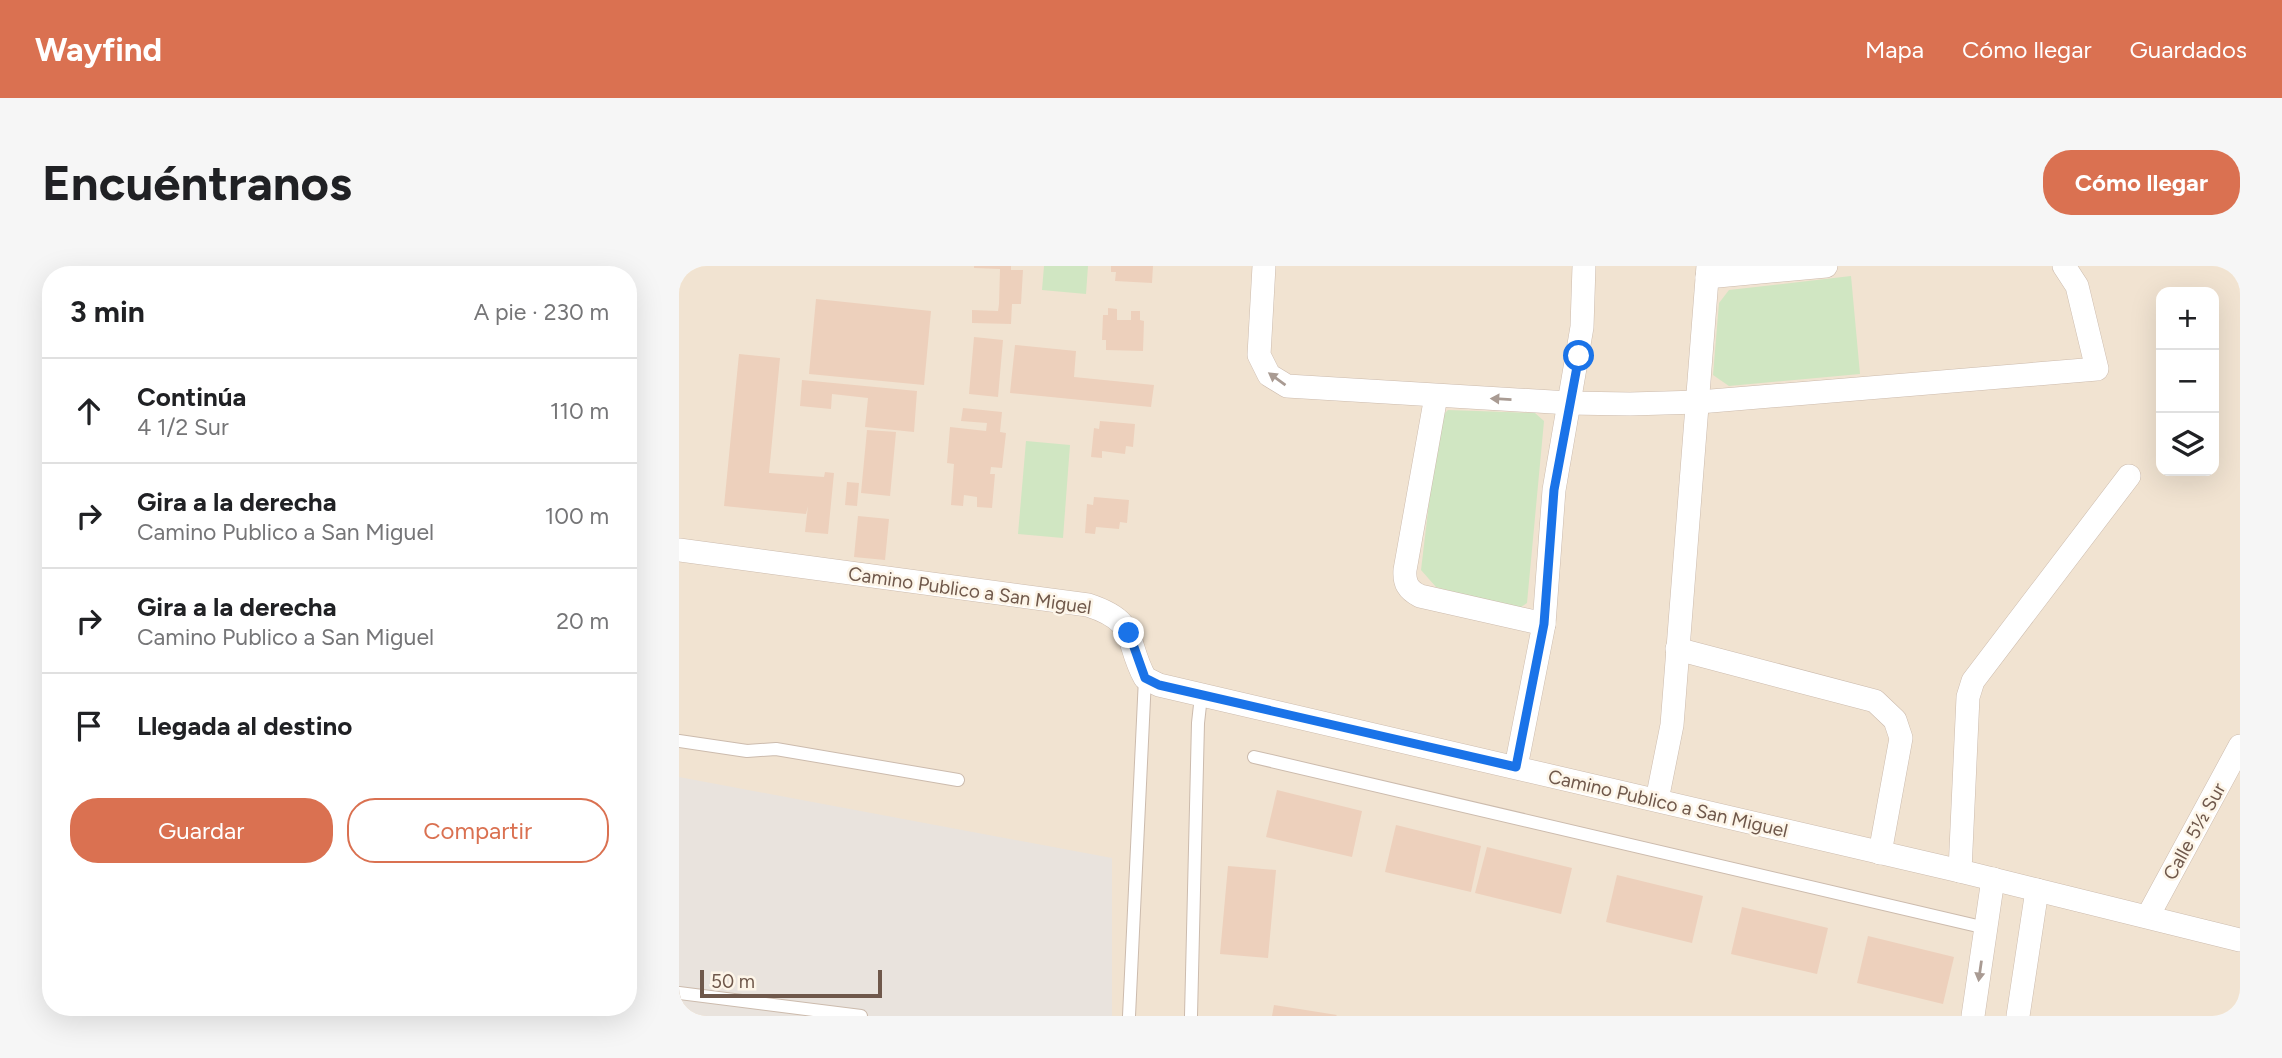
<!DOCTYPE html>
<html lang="es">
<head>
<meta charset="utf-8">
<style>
	body { margin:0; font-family:Figtree,sans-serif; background:#f6f6f6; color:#202124 }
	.controls { position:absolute; right:21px; top:21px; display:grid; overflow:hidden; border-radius:14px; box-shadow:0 7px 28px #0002 }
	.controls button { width:63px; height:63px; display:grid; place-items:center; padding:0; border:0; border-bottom:2px solid #e0e0e0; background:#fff; color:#202124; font:35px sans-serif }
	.scale { position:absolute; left:21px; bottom:18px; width:182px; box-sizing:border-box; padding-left:7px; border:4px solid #6f584b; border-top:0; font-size:19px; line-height:24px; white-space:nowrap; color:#6f584b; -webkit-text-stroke:5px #fdf5e8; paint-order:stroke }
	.stop { position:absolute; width:21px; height:21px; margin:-16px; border:5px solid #1a73e8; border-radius:50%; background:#fff }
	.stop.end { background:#1a73e8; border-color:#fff; box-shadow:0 2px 7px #0008 }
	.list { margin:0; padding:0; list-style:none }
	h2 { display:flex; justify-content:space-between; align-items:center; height:91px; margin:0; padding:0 28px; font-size:30px }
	h2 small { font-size:23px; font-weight:400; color:#757577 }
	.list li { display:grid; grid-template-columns:46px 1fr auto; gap:21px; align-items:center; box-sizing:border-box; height:105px; padding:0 28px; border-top:2px solid #e0e0e0 }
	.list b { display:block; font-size:26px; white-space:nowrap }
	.list p { margin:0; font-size:23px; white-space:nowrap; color:#757577 }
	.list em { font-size:23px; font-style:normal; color:#757577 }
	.actions { display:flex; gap:14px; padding:21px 28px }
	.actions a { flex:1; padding:16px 0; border:2px solid #da7151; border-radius:28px; text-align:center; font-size:24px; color:#da7151 }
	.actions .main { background:#da7151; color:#fff }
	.icon { flex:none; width:38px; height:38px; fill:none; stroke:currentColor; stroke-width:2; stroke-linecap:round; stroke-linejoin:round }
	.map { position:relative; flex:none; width:1561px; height:750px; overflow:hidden; border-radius:28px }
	header { display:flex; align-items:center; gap:42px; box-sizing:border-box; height:98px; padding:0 35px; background:#da7151; color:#fff }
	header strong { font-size:33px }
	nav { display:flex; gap:38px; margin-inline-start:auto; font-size:24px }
	.intro { display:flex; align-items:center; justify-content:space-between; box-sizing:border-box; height:168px; padding:0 42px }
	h1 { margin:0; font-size:49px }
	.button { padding:18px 32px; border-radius:28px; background:#da7151; color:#fff; font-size:24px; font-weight:700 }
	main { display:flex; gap:42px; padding:0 42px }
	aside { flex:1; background:#fff; border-radius:28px; box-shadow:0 7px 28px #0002 }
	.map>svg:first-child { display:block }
	.residential { fill:#f1e3d1; fill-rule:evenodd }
	.industrial { fill:#e9e3dd }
	.green { fill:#d0e6c2 }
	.building { fill:#edd0bc }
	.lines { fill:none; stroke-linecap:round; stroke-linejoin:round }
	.service-casing { stroke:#ccbbad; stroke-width:14 }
	.minor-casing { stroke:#ccbbad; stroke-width:24 }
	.service { stroke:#fff; stroke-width:12 }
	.minor { stroke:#fff; stroke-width:23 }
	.oneway { fill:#a99b93 }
	.route { stroke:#1a73e8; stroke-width:9 }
	.labels { text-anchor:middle; stroke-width:5; stroke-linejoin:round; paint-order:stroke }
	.street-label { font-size:19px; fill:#6f584b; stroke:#fdf5e8 }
</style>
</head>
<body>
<header>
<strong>Wayfind</strong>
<nav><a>Mapa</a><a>Cómo llegar</a><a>Guardados</a></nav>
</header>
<div class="intro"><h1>Encuéntranos</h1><a class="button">Cómo llegar</a></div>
<main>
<aside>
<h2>3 min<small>A pie · 230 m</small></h2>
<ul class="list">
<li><svg class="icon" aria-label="ahead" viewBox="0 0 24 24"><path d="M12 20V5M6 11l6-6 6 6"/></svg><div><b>Continúa</b><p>4 1/2 Sur</p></div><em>110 m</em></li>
<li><svg class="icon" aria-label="right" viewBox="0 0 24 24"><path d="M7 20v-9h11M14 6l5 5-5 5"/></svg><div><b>Gira a la derecha</b><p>Camino Publico a San Miguel</p></div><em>100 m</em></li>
<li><svg class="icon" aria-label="right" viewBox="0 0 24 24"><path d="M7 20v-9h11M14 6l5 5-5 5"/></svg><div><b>Gira a la derecha</b><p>Camino Publico a San Miguel</p></div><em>20 m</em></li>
<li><svg class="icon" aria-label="arrive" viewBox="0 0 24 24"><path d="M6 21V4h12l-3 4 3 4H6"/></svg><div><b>Llegada al destino</b></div></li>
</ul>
<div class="actions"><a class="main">Guardar</a><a>Compartir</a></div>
</aside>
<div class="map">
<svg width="1561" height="750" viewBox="0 0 1561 750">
	<rect width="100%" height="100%" fill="#faf1e2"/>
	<path class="residential" d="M0,0H1561V750H0ZM1482,26H1535V205H1482Z"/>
	<path class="industrial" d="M0,511L433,592V750H15L0,748Z"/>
	<g class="green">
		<path d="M365,0H409L407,28L363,24Z"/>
		<path d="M1172,10L1181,108L1050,120L1034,109L1040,37L1050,24Z"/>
		<path d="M769,144L856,147L865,155L848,337L839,343L757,321L742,304L760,153Z"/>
		<path d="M347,175L391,179L384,272L339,268Z"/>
	</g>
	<g class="building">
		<path d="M295,0H332V4H344L342,38H333L332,58L293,57V44L319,45L320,38L321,3L295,2Z"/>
		<path d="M432,0H474L473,17L436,15L437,6H432Z"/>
		<path d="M137,33L252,45L245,119L130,108Z"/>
		<path d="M429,42L438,43V54H452V45H461V54L465,55L464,85L427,84V74H423L424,49H429Z"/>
		<path d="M295,71L324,74L319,131L290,128Z"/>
		<path d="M336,79L397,85L395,111L475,119L472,141L331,127Z"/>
		<path d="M60,88L101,92L90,207L145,211L146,206L155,207L149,268L126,266L129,240L127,248L45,240Z"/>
		<path d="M123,114L238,125L235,166L186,161L189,132L153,128L152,143L121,140Z"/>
		<path d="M284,142L323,146L321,166L327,167L323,202L312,201L311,208H316L313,242L298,241V231L285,229L284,240L272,239L275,198L268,197L271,161L307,165L308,157L282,155Z"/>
		<path d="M421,155L456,158L454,181L447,180L446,188L423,185V192L412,191L415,162L420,163Z"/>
		<path d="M188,164L217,166L211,230L182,227Z"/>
		<path d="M168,216L180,217L178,240L166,239Z"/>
		<path d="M415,231L450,234L448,257L441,256L440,263L417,261L416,268L406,267L408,238L414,239Z"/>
		<path d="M179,250L210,253L206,294L175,291Z"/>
		<path d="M598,524L683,545L673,591L587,571Z"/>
		<path d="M717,559L802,580L792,626L706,606Z"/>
		<path d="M808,581L893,602L882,648L796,627Z"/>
		<path d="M549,600L597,604L589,692L541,688Z"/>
		<path d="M938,609L1024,630L1013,677L927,656Z"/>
		<path d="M1063,641L1149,662L1138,708L1052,688Z"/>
		<path d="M1189,670L1275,691L1264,738L1178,717Z"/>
		<path d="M595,739L658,749L657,750H593Z"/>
	</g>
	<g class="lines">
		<defs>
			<g id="service">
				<path d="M0,475L68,485L97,483L279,514"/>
				<path d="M575,491L1307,662"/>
				<path d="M0,727L182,750"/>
				<path d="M450,750L466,412"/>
				<path d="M512,750L519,457L522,430"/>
			</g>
			<g id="minor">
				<path d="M585,0L580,89L590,109L608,120L890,137L951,138L1020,136L1418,103L1398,20L1385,0"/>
				<path d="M1028,11L1147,0"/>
				<path d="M757,130L726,304C725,317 729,324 741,330L865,358"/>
				<path d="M0,284L409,339C461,356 445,374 466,412L480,419L1281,605L1561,674"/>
				<path d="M998,383L1196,435L1216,454L1222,472L1201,587"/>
				<path d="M837,501L865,358L875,224L903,61L905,0"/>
				<path d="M978,534L993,459L1029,0"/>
				<path d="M1281,605L1289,431L1294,415L1450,210"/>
				<path d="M1469,650L1561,480"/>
				<path d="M1294,750L1314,613"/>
				<path d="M1339,750L1358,624"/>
			</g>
		</defs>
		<use href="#service" class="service-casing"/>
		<use href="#minor" class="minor-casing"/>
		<use href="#service" class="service"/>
		<use href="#minor" class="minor"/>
	</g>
	<defs><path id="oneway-solid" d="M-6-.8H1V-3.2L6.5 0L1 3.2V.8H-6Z" transform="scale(1.75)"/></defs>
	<g class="oneway">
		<use href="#oneway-solid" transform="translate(598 113) rotate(-144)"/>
		<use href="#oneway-solid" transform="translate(822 133) rotate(-177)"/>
		<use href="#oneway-solid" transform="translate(1301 705) rotate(98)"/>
	</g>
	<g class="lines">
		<path class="route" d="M450,367L466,412L480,419L837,501L865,358L875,224L900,90"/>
	</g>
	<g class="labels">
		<g class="street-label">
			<text transform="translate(291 324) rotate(8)" y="7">Camino Publico a San Miguel</text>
			<text transform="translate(989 537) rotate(13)" y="7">Camino Publico a San Miguel</text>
			<text transform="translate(1515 565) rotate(-61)" y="7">Calle 5½ Sur</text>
		</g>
	</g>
</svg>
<div class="controls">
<button>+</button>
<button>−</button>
<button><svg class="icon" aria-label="layers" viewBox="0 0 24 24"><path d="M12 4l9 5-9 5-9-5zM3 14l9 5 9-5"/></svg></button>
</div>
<div class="scale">50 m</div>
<div class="stop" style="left:900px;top:90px"></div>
<div class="stop end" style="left:450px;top:367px"></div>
</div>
</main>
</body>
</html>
